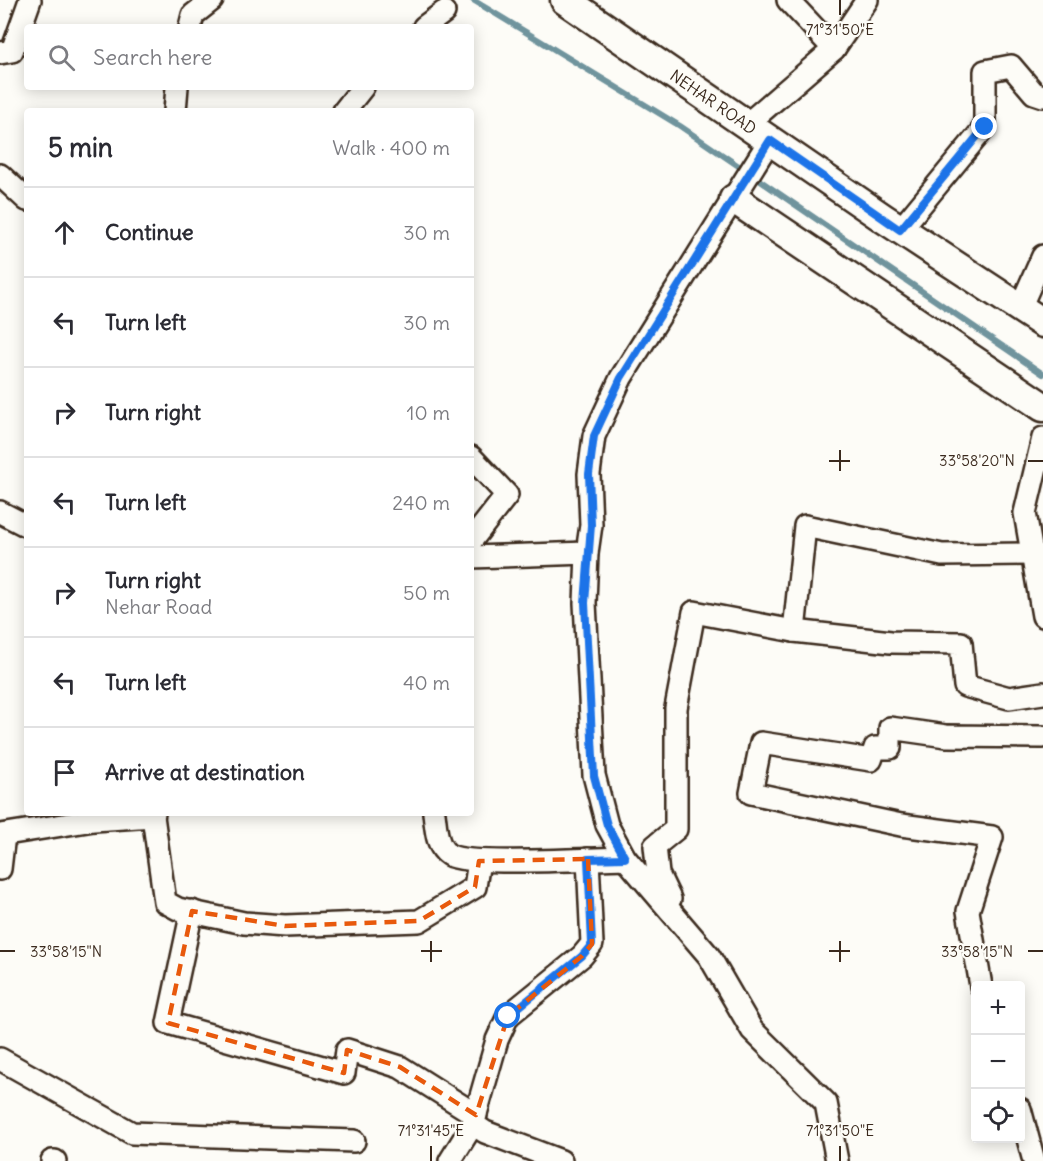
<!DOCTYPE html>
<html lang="en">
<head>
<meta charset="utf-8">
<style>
	body { margin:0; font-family:Delius,sans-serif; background:#f7f7f7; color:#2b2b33 }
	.controls { position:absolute; right:18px; bottom:18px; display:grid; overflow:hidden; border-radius:6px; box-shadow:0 3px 15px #0003 }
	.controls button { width:54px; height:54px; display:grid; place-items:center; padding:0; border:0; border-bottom:2px solid #e1e1e2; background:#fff; color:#2b2b33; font:30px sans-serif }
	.stop { position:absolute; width:18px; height:18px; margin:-14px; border:4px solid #1a73e8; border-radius:50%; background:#fff }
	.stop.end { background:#1a73e8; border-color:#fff; box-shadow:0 2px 6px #0008 }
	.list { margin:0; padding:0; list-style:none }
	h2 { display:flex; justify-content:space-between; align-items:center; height:78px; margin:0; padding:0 24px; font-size:26px }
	h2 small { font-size:20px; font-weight:400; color:#7c7c81 }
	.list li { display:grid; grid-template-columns:39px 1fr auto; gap:18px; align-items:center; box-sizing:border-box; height:90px; padding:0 24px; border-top:2px solid #e1e1e2 }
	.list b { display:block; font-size:22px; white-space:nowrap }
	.list p { margin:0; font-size:20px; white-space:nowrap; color:#7c7c81 }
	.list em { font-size:20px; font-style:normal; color:#7c7c81 }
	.icon { flex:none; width:33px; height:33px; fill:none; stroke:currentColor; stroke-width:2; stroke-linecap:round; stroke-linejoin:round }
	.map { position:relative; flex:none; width:1043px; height:1161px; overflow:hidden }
	.search { position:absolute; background:#fff; box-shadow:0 3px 15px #0003; left:24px; top:24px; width:450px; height:66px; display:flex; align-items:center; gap:15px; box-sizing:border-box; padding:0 21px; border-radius:6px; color:#7c7c81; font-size:22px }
	.panel { position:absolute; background:#fff; box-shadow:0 3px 15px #0003; left:24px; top:108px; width:450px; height:708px; border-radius:6px }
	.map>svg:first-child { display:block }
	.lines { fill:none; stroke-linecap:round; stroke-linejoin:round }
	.stream { stroke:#6f949d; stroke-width:6 }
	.minor-casing { stroke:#3b2a1e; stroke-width:26 }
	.secondary-casing { stroke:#3b2a1e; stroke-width:33 }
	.minor { stroke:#fdfcf7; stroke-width:21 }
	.secondary { stroke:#fdfcf7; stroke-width:28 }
	.route { stroke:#1a73e8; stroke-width:8 }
	.marked { fill:none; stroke:#e8590c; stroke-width:4.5; stroke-dasharray:12 8; stroke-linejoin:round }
	.ticks { fill:none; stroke:#3b2a1e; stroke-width:2 }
	.labels { text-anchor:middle; stroke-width:4.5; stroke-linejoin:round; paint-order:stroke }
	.street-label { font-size:16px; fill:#3b2a1e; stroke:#fdfcf7 }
	.ticks-label { font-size:15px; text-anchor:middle; fill:#3b2a1e; stroke:#fdfcf7; stroke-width:4.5; stroke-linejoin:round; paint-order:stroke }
</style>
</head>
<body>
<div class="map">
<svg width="1043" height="1161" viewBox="0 0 1043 1161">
	<rect width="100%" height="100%" fill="#fdfcf7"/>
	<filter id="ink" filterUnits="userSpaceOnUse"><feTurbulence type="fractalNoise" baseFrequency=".0167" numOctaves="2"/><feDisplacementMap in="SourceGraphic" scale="12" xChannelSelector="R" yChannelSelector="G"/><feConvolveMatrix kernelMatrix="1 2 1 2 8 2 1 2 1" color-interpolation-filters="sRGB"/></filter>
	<g filter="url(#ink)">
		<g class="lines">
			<path class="stream" d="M473,0L680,126L1043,374"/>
			<defs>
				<g id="minor">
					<path d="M788,0L834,49"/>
					<path d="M190,27L193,15L212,0"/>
					<path d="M424,27L444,12"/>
					<path d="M0,53L12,51L30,0"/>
					<path d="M175,111L177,87"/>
					<path d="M344,111L363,87"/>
					<path d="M746,125L834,49L867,0"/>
					<path d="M0,175L27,200"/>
					<path d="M900,230L985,127V71L1011,66L1034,93L1043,96"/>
					<path d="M1020,308L1043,256"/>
					<path d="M1043,438L1025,513L1043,616"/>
					<path d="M471,457L507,495L471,541"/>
					<path d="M0,512L27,526"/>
					<path d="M587,553L591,525L589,474L594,436L621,378L770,140"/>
					<path d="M471,557L587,553L585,603L594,775L607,825L625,858L709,956L752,1030L826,1103L837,1161"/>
					<path d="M794,631L805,526L942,555L1032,554"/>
					<path d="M434,813C436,827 436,847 449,855C467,866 596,859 625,858"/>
					<path d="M153,816L165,902L178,909L244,923L285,926L419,921L475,887L479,861"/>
					<path d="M0,835L94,820L153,816L154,813"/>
					<path d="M0,869L4,835"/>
					<path d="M670,899L658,874L655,846L676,829V708L694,612L794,631L891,642L961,643L965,686L1009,698L1043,693"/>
					<path d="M192,911L168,1023L344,1073L347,1050L400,1067L476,1115"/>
					<path d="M981,986L968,911L992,837L901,825L751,793L761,743L871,760L875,748H890V728L946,736L1043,737"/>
					<path d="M0,1059L132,1133L354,1141"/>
					<path d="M1020,1109L1034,1161"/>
					<path d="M473,1124L497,1040L508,1016L582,956L592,944L588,859"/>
					<path d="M52,1161H55"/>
					<path d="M450,1161L473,1124L485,1132L561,1161"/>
				</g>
				<g id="secondary">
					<path id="s1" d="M565,0L883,218L1043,323"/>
					<path d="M734,199L1043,407"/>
				</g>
			</defs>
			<use href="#minor" class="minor-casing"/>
			<use href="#secondary" class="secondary-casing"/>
			<use href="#minor" class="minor"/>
			<use href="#secondary" class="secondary"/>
		</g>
	</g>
	<g class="lines" filter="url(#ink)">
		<path class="route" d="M508,1016L582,956L592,944L588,859L625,858L607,825L594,776L585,603L591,525L589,474L594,436L621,378L770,140L900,230L985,127"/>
	</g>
	<path class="marked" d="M588,859L592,944L582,956L508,1016L476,1115L400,1067L347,1050L344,1073L168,1023L192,911L285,926L419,921L475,887L479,861Z"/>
	<path class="ticks" d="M840,0V15M840,450V471M829,461H850M1028,461H1043M431,941V962M840,941V962M0,951H15M421,951H442M829,951H850M1028,951H1043M431,1146V1161M840,1146V1161"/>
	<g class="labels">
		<g class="street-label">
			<text dy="6" stroke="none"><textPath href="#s1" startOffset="180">NEHAR ROAD</textPath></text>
		</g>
	</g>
	<g class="ticks-label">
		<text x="840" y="35">71°31'50"E</text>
		<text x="977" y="466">33°58'20"N</text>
		<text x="66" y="957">33°58'15"N</text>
		<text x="977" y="957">33°58'15"N</text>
		<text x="431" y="1136">71°31'45"E</text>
		<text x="840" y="1136">71°31'50"E</text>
	</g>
</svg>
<div class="controls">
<button>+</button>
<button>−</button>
<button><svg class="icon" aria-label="locate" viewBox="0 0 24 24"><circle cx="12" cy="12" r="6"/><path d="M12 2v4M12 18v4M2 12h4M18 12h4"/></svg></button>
</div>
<div class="stop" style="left:508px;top:1016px"></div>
<div class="stop end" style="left:985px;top:127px"></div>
<div class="search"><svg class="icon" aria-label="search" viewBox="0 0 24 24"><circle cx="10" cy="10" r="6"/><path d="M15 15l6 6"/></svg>Search here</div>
<section class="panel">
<h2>5 min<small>Walk · 400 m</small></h2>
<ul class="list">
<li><svg class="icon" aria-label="ahead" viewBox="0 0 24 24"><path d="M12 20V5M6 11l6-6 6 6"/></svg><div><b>Continue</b></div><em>30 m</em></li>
<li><svg class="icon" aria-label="left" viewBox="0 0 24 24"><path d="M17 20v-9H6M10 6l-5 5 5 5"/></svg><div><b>Turn left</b></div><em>30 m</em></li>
<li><svg class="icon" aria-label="right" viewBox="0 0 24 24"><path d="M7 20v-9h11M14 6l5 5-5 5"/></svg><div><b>Turn right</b></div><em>10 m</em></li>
<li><svg class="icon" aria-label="left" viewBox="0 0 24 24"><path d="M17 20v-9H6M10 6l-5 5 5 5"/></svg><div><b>Turn left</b></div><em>240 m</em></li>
<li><svg class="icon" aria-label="right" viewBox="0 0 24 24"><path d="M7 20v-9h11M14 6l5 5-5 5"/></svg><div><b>Turn right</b><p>Nehar Road</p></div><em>50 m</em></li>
<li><svg class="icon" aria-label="left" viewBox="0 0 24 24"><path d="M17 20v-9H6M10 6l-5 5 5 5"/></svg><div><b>Turn left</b></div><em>40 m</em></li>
<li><svg class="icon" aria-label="arrive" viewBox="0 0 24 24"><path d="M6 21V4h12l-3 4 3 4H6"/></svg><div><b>Arrive at destination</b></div></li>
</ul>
</section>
</div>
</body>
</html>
